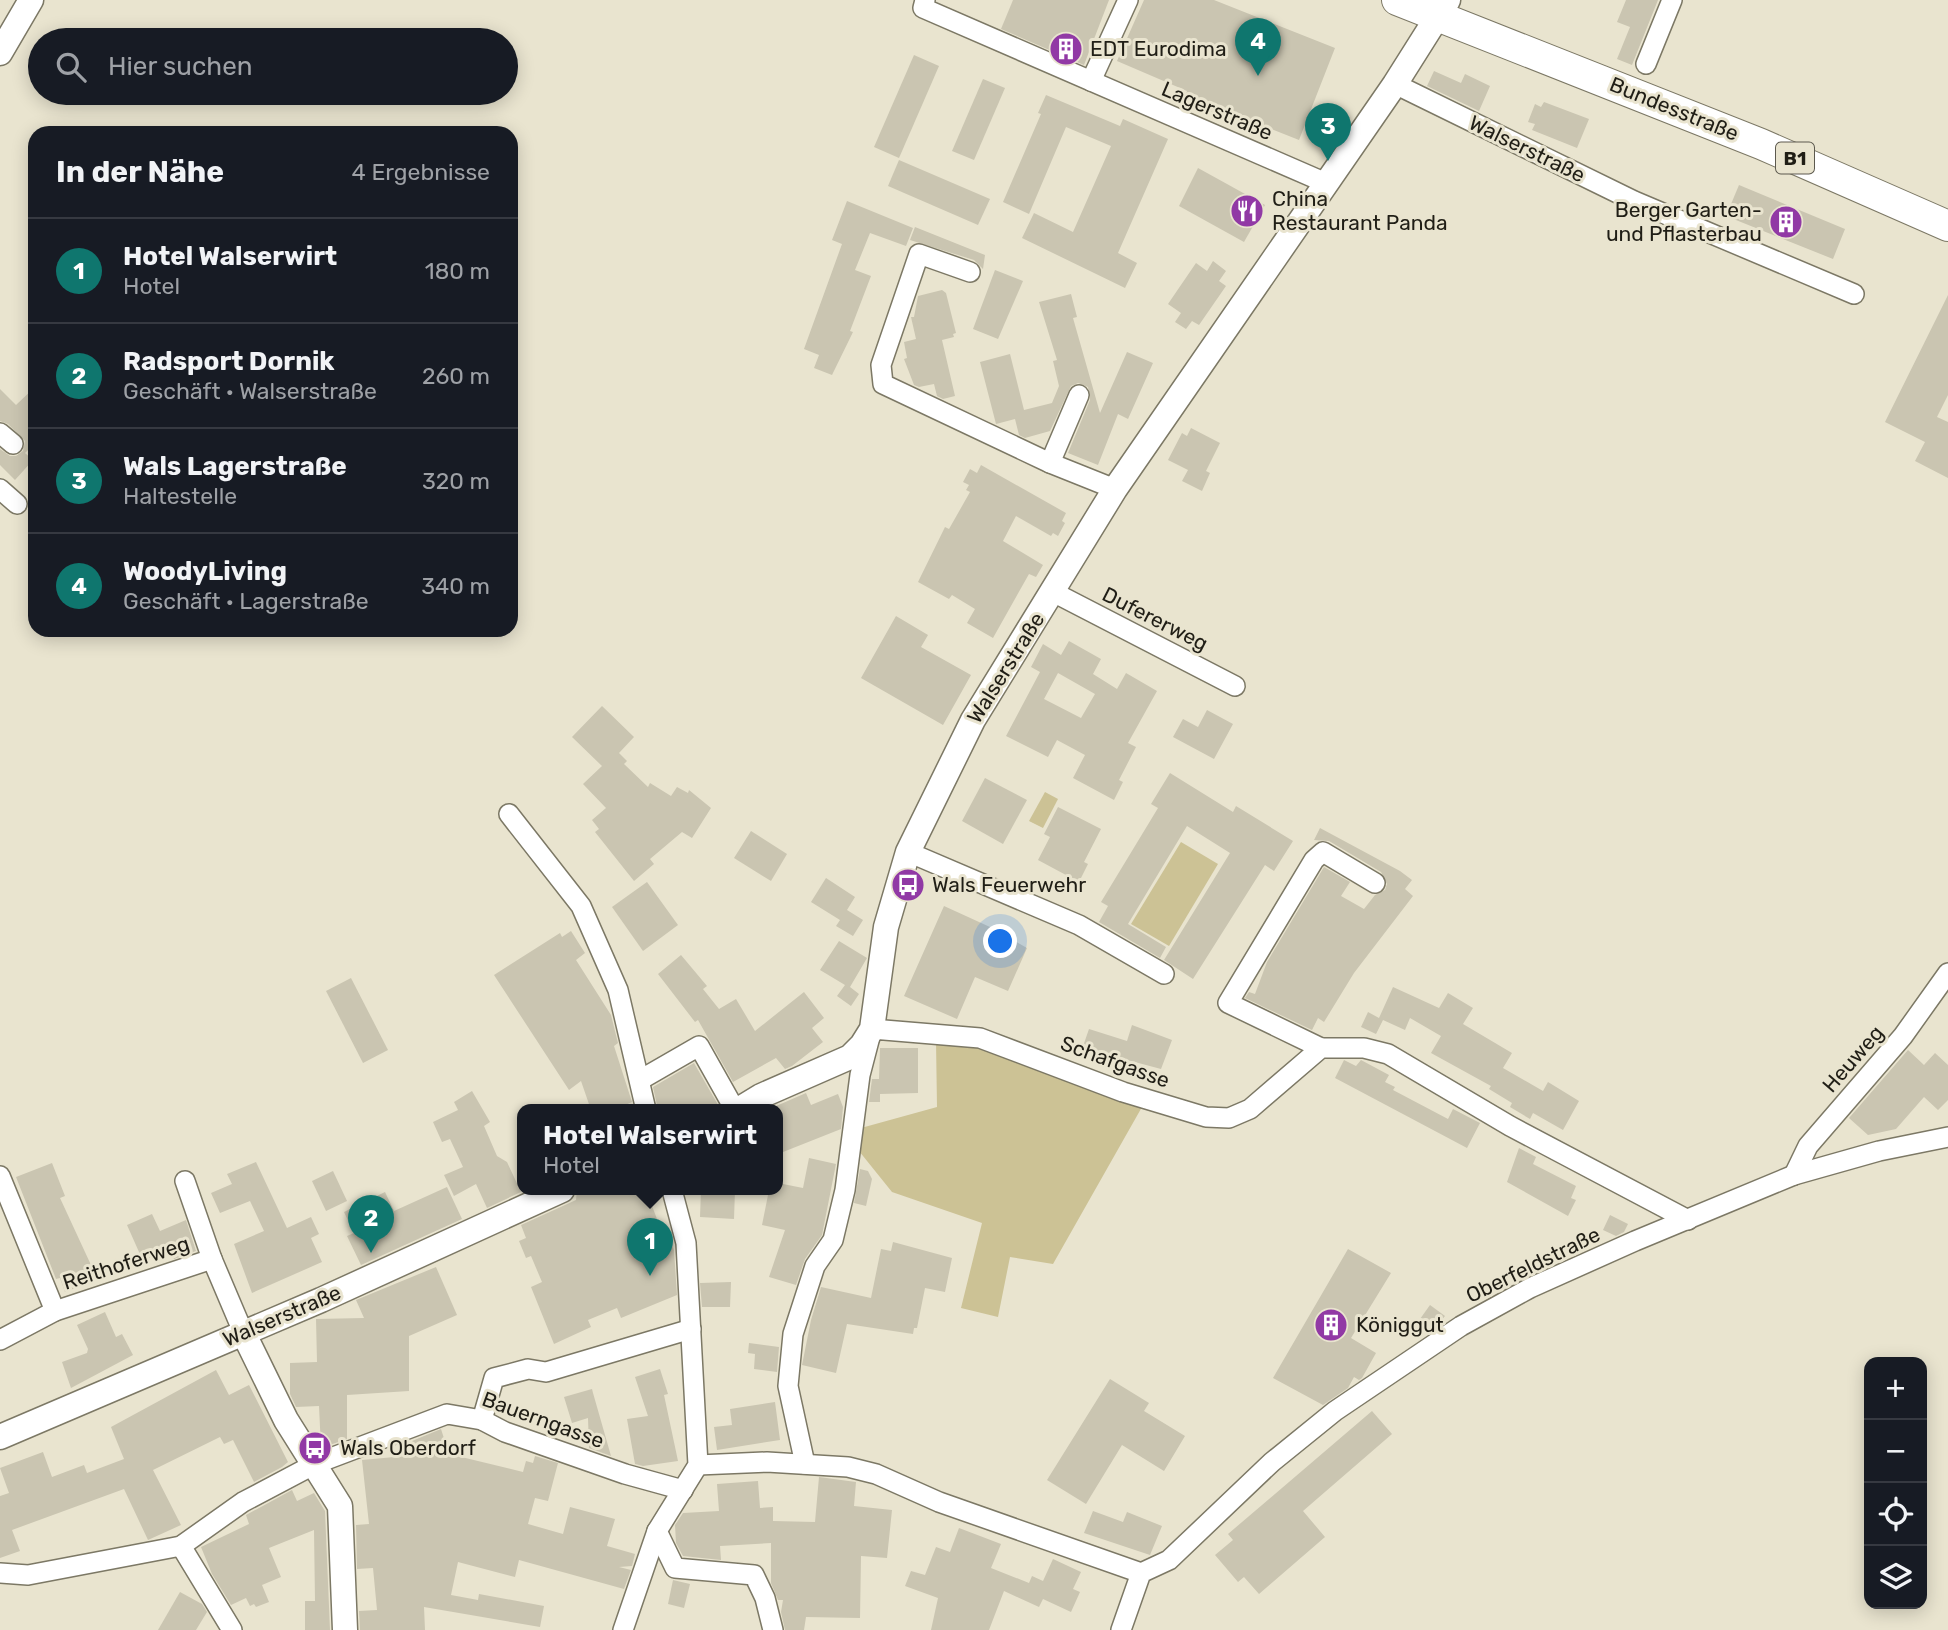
<!DOCTYPE html>
<html lang="de">
<head>
<meta charset="utf-8">
<style>
	body { margin:0; font-family:Rubik,sans-serif; background:#242831; color:#f1f3f6 }
	.controls { position:absolute; right:21px; bottom:21px; display:grid; overflow:hidden; border-radius:14px; box-shadow:0 4px 18px #0003 }
	.controls button { width:63px; height:63px; display:grid; place-items:center; padding:0; border:0; border-bottom:2px solid #363941; background:#171b24; color:#f1f3f6; font:35px sans-serif }
	.you { position:absolute; left:1001px; top:942px; width:24px; height:24px; margin:-18px; border:5px solid #fff; border-radius:50%; background:#1a73e8; box-shadow:0 0 0 10px #1a73e833 }
	.badge { display:grid; place-items:center; width:46px; height:46px; border-radius:50%; background:#0f766e; color:#fff; font-size:23px; font-weight:700 }
	.pin { position:absolute; translate:-50% -58px; filter:drop-shadow(0 2px 4px #0008) }
	.pin::after { content:''; position:absolute; top:37px; width:24px; height:21px; background:inherit; clip-path:polygon(0 0,100% 0,50% 100%) }
	.popup { position:absolute; left:517px; top:1104px; width:266px; height:91px; box-sizing:border-box; display:grid; place-content:center; border-radius:14px; background:#171b24; filter:drop-shadow(0 2px 5px #0005); font-size:23px; white-space:nowrap; color:#9ea1a6 }
	.popup b { font-size:26px; color:#f1f3f6 }
	.popup::after { content:''; position:absolute; left:50%; top:100%; margin-left:-14px; border:14px solid transparent; border-top-color:#171b24 }
	.list { margin:0; padding:0; list-style:none }
	h2 { display:flex; justify-content:space-between; align-items:center; height:91px; margin:0; padding:0 28px; font-size:30px }
	h2 small { font-size:23px; font-weight:400; color:#9ea1a6 }
	.list li { display:grid; grid-template-columns:46px 1fr auto; gap:21px; align-items:center; box-sizing:border-box; height:105px; padding:0 28px; border-top:2px solid #363941 }
	.list b { display:block; font-size:26px; white-space:nowrap }
	.list p { margin:0; font-size:23px; white-space:nowrap; color:#9ea1a6 }
	.list em { font-size:23px; font-style:normal; color:#9ea1a6 }
	.icon { flex:none; width:38px; height:38px; fill:none; stroke:currentColor; stroke-width:2; stroke-linecap:round; stroke-linejoin:round }
	.map { position:relative; flex:none; width:1948px; height:1630px; overflow:hidden }
	.search { position:absolute; background:#171b24; box-shadow:0 4px 18px #0003; left:28px; top:28px; width:490px; height:77px; display:flex; align-items:center; gap:18px; box-sizing:border-box; padding:0 24px; border-radius:38px; color:#9ea1a6; font-size:26px }
	.panel { position:absolute; background:#171b24; box-shadow:0 4px 18px #0003; left:28px; top:126px; width:490px; height:511px; border-radius:21px }
	.map>svg:first-child { display:block }
	.green { fill:#ccc295 }
	.building { fill:#cac5b1; fill-rule:evenodd }
	.lines { fill:none; stroke-linecap:round; stroke-linejoin:round }
	.minor-casing { stroke:#7c7865; stroke-width:22 }
	.tertiary-casing { stroke:#7c7865; stroke-width:27 }
	.primary-casing { stroke:#7c7865; stroke-width:32 }
	.minor { stroke:#fff; stroke-width:19 }
	.tertiary { stroke:#fff; stroke-width:24 }
	.primary { stroke:#fff; stroke-width:30 }
	.labels { text-anchor:middle; stroke-width:6; stroke-linejoin:round; paint-order:stroke }
	.shield { fill:#e9e4cf; stroke:#5c594e; stroke-width:2 }
	.shield-label { font-size:19px; font-weight:bold; fill:#201e16 }
	.poi-label { font-size:21px; fill:#201e16; stroke:#e9e4cf; text-anchor:start }
	.street-label { font-size:21px; fill:#201e16; stroke:#e9e4cf }
</style>
</head>
<body>
<div class="map">
<svg width="1948" height="1630" viewBox="0 0 1948 1630">
	<rect width="100%" height="100%" fill="#e9e4cf"/>
	<g class="green">
		<path d="M1045,792L1058,799L1043,828L1029,821Z"/>
		<path d="M1181,842L1218,864L1169,946L1131,924Z"/>
		<path d="M936,1041L969,1044L1142,1107L1053,1264L1010,1257L998,1317L961,1308L982,1223L892,1192L859,1151L861,1128L937,1107Z"/>
	</g>
	<g class="building">
		<path d="M1013,0H1109L1084,65L1001,29Z"/>
		<path d="M1144,0H1214L1335,48L1299,140L1223,110L1219,118L1182,104L1187,91L1117,61Z"/>
		<path d="M1626,0H1658L1632,65L1617,59L1630,27L1617,22Z"/>
		<path d="M914,55L939,66L899,158L874,147Z"/>
		<path d="M1434,71L1461,83L1465,74L1490,86L1479,111L1427,86Z"/>
		<path d="M983,79L1005,88L974,160L952,151Z"/>
		<path d="M1046,95L1120,126L1123,119L1168,139L1118,253L1137,263L1125,288L1022,238L1034,213L1073,232L1111,146L1066,127L1029,214L1003,202L1041,114L1038,113Z"/>
		<path d="M1544,102L1589,119L1577,148L1532,130L1535,124L1528,122L1535,104L1541,107Z"/>
		<path d="M899,160L990,199L978,225L888,186Z"/>
		<path d="M1198,168L1265,205L1244,242L1179,206Z"/>
		<path d="M1739,185L1845,229L1833,259L1726,216Z"/>
		<path d="M847,201L913,228L906,246L870,233L855,270L871,276L850,331L853,332L832,375L814,368L819,355L804,349L842,244L832,240Z"/>
		<path d="M915,227L985,255L983,269L974,260L910,240Z"/>
		<path d="M1213,261L1226,271L1219,281L1226,286L1199,325L1192,321L1186,329L1175,322L1181,313L1168,304L1196,263L1207,271Z"/>
		<path d="M995,270L1023,281L998,339L973,329Z"/>
		<path d="M942,290L946,293L956,333L953,334L954,337L942,340L955,396L943,399L937,396L934,384L919,387L914,385L904,359L907,358L904,342L916,339L911,317H914L918,296Z"/>
		<path d="M1071,294L1077,317L1073,318L1100,413L1127,352L1153,363L1128,419L1118,414L1098,465L1068,453L1090,400L1088,387L1078,383L1071,386L1050,431L1025,438L1019,435L1015,419L996,424L980,362L1010,354L1024,410L1052,403L1059,386L1053,361L1057,360L1039,302Z"/>
		<path d="M1948,295V395L1937,417L1948,422V478L1915,461L1925,442L1885,422Z"/>
		<path d="M35,387V443L25,453L33,460L15,480L0,465V449L10,456H16L23,451L25,441L8,424L0,421V389L16,405Z"/>
		<path d="M1191,428L1220,443L1206,471L1210,473L1202,491L1182,481L1188,470L1168,460L1182,433L1187,436Z"/>
		<path d="M981,465L1066,513L1062,521L1065,523L1058,536L1053,533L1051,536L1016,516L1003,541L1043,565L1036,577L1029,574L993,638L967,623L975,609L952,595L949,599L918,582L945,527L949,529L970,492L966,490L969,485L963,482L970,469L977,473Z"/>
		<path d="M896,616L928,635L921,647L971,675L943,725L861,678Z"/>
		<path d="M1069,641L1101,659L1093,674L1117,689L1126,673L1157,691L1128,743L1136,747L1119,780L1123,782L1114,800L1073,778L1085,755L1057,740L1048,757L1006,736L1040,672L1031,667L1043,644L1061,655ZM1058,673L1095,694L1081,718L1044,699Z"/>
		<path d="M602,706L634,737L619,753L627,761L624,764L648,787L650,783L671,796L677,787L688,793L689,790L711,808L692,838L682,832L650,859L654,864L634,881L595,832L599,829L592,820L606,808L583,784L602,766L572,737Z"/>
		<path d="M1207,710L1233,724L1214,759L1173,737L1183,719L1198,727Z"/>
		<path d="M1170,773L1233,812L1236,806L1293,841L1274,871L1265,865L1193,979L1164,960L1230,853L1187,826L1128,924L1166,947L1160,958L1099,922L1108,906L1101,902L1158,808L1151,804Z"/>
		<path d="M985,778L1027,800L1003,844L962,821Z"/>
		<path d="M1058,807L1101,829L1084,862L1088,864L1079,882L1038,860L1050,837L1044,834Z"/>
		<path d="M1320,828L1400,871L1412,880L1405,889L1413,896L1354,973L1324,1022L1318,1018L1312,1030L1245,998L1249,992L1255,994L1267,962L1324,867L1350,882L1341,896L1364,909L1375,895L1385,890L1387,884L1381,872L1329,841L1314,840Z"/>
		<path d="M751,831L787,854L771,881L734,858Z"/>
		<path d="M826,878L855,897L847,910L863,920L853,936L836,926L840,920L811,902Z"/>
		<path d="M647,882L678,925L643,951L612,907Z"/>
		<path d="M944,906L990,927L1027,948L1008,991L975,977L957,1019L904,996Z"/>
		<path d="M571,931L585,953L576,960L611,1015L618,1043L614,1046L632,1102L614,1110H591L581,1081L569,1090L494,975L560,933L562,937Z"/>
		<path d="M839,941L867,958L850,987L859,994L851,1006L837,996L845,985L820,970Z"/>
		<path d="M681,955L707,986L703,989L719,1009L736,999L755,1031L804,992L824,1018L812,1028L823,1042L792,1066L785,1069L776,1058L733,1082L698,1020L695,1022L658,974Z"/>
		<path d="M351,978L388,1050L363,1063L326,991Z"/>
		<path d="M1393,987L1439,1008L1448,993L1473,1008L1463,1024L1512,1053L1503,1068L1543,1091L1548,1082L1579,1101L1563,1130L1533,1113L1530,1119L1510,1107L1512,1103L1489,1089L1491,1086L1431,1053L1441,1036L1410,1018L1405,1030L1383,1020L1376,1034L1361,1027L1368,1012L1379,1018Z"/>
		<path d="M1132,1025L1172,1040L1161,1069L1116,1057L1114,1063L1081,1052L1089,1029L1127,1041Z"/>
		<path d="M880,1048H918V1093L880,1094V1102H869L872,1079H879Z"/>
		<path d="M1908,1050L1924,1065L1935,1053L1948,1065V1100L1938,1110L1924,1097L1896,1129L1868,1135L1849,1118Z"/>
		<path d="M1344,1060L1356,1066L1361,1060L1389,1075L1385,1082L1395,1087L1393,1090L1448,1119L1453,1109L1480,1123L1467,1148L1335,1078Z"/>
		<path d="M694,1063L721,1110H658L653,1087Z"/>
		<path d="M472,1091L490,1122L484,1126L497,1156L507,1162L521,1192L487,1208L476,1184L454,1196L444,1175L463,1167L450,1139L442,1142L433,1122L458,1110L454,1102Z"/>
		<path d="M806,1093L811,1105L838,1094L843,1107L841,1129L778,1154V1110H767Z"/>
		<path d="M1519,1148L1536,1157L1533,1164L1576,1186L1571,1198L1576,1200L1568,1216L1507,1182Z"/>
		<path d="M809,1158L836,1164L822,1235L805,1259L796,1285L769,1277L785,1230L762,1225L769,1190H778V1183L803,1188Z"/>
		<path d="M256,1162L287,1228L311,1217L319,1234L311,1238L322,1262L252,1293L234,1244L264,1231L250,1201L220,1213L211,1193L232,1184L227,1174Z"/>
		<path d="M52,1163L65,1196L60,1198L91,1265L87,1267L93,1281L65,1292L60,1278L56,1279L16,1177Z"/>
		<path d="M860,1169L868,1171L872,1179L866,1206L854,1203Z"/>
		<path d="M333,1171L347,1201L326,1211L312,1181Z"/>
		<path d="M447,1187L462,1219L361,1265L347,1236L354,1233L344,1212L385,1192L394,1211Z"/>
		<path d="M577,1190H646L665,1240L669,1238L674,1250L677,1295L621,1318L617,1308L588,1320L591,1327L554,1344L531,1287L542,1282L531,1256L526,1258L519,1241L526,1238L521,1225L576,1200Z"/>
		<path d="M701,1190H735L734,1219L700,1217Z"/>
		<path d="M152,1214L160,1231L186,1220L196,1251L174,1259L169,1249L143,1261L127,1225Z"/>
		<path d="M1610,1215L1628,1224L1624,1232L1616,1236L1603,1230Z"/>
		<path d="M893,1242L952,1258L945,1292L925,1288L917,1328H914L913,1334L847,1324L836,1373L802,1365L811,1320L821,1287L871,1298L881,1249L891,1251Z"/>
		<path d="M1348,1249L1391,1273L1351,1338L1376,1353L1362,1378L1359,1380L1354,1377L1348,1388L1323,1405L1273,1378Z"/>
		<path d="M436,1267L457,1315L409,1336V1391L347,1395V1439L321,1448L319,1406L296,1407L290,1394V1363L317,1362L316,1319L364,1318L356,1300Z"/>
		<path d="M731,1282L730,1307H702L700,1283Z"/>
		<path d="M1430,1305L1445,1316L1434,1329L1420,1319Z"/>
		<path d="M105,1312L116,1337L122,1334L133,1355L71,1388L62,1362L87,1353L88,1349L77,1325Z"/>
		<path d="M749,1343L779,1347L777,1372L754,1369L755,1354L748,1353Z"/>
		<path d="M660,1369L668,1394L664,1395L678,1461L643,1466L635,1464L627,1419L648,1416L635,1377Z"/>
		<path d="M216,1370L229,1395L249,1385L288,1462L282,1467L254,1482L233,1440L224,1444L220,1437L153,1470L181,1525L148,1540L124,1489L12,1530L20,1551L0,1558V1496L9,1493L0,1468L43,1452L52,1477L84,1465L87,1473L124,1459L111,1427Z"/>
		<path d="M1110,1379L1149,1403L1144,1411L1185,1436L1164,1471L1122,1445L1086,1504L1047,1480Z"/>
		<path d="M592,1389L593,1393L611,1456L589,1448L588,1418L572,1423L564,1397Z"/>
		<path d="M775,1402L780,1440L717,1450L714,1427L732,1425L730,1409Z"/>
		<path d="M1372,1411L1392,1434L1303,1511L1325,1537L1259,1594L1244,1577L1238,1582L1215,1555L1233,1540L1228,1534Z"/>
		<path d="M441,1429L449,1454L523,1472L526,1461L533,1463L535,1456L558,1463L548,1501L535,1498L528,1524L563,1534L570,1507L615,1519L607,1546L635,1554L632,1566L619,1567L631,1570L624,1589L519,1560L515,1577L458,1562L451,1595L478,1600L479,1594L544,1606L540,1627L424,1607L425,1630H360L359,1611L377,1610L373,1568L357,1569L356,1525L369,1524L362,1460L416,1455L412,1441Z"/>
		<path d="M819,1477L856,1482L854,1506L892,1510L887,1558L861,1556L860,1618L806,1617L804,1630H785L781,1612L783,1600H778L771,1583V1543L720,1546L721,1560L683,1556L676,1543L675,1525L683,1513L719,1511L717,1484L758,1481L760,1508L773,1507V1521L815,1522Z"/>
		<path d="M292,1490L297,1501L314,1493L325,1511L330,1630H305V1601H315L314,1530L269,1548L281,1577L262,1585L269,1602L256,1607L254,1604L250,1606L246,1598L231,1605L212,1574L201,1547L249,1524L246,1515Z"/>
		<path d="M1093,1511L1123,1522L1127,1512L1162,1526L1150,1555L1084,1533Z"/>
		<path d="M959,1528L1001,1544L991,1568L1029,1583L1032,1576L1043,1581L1053,1559L1081,1572L1073,1589L1080,1592L1071,1612L1043,1599L1039,1607L1004,1591L989,1630H931L938,1598L905,1586L911,1571L925,1575L936,1547L950,1552Z"/>
		<path d="M673,1580L690,1584L684,1608L668,1604Z"/>
		<path d="M180,1592L202,1604L207,1612L196,1630H158Z"/>
	</g>
	<g class="lines">
		<defs>
			<g id="minor">
				<path d="M925,0L923,8L1326,183"/>
				<path d="M1646,64L1672,0"/>
				<path d="M1091,81L1128,0"/>
				<path d="M1395,84L1634,201L1854,294"/>
				<path d="M970,272L919,254L881,365L883,384L1050,463L1115,489"/>
				<path d="M0,433L13,444"/>
				<path d="M1050,463L1079,395"/>
				<path d="M0,489L17,504"/>
				<path d="M1053,592L1235,686"/>
				<path d="M509,814L581,906L618,990L646,1110"/>
				<path d="M908,852L1079,925L1164,974"/>
				<path d="M1321,1048L1228,1003L1314,860L1323,852L1375,883"/>
				<path d="M640,1080L699,1046L735,1110"/>
				<path d="M1794,1175L1808,1146L1903,1036L1948,973"/>
				<path d="M0,1176L55,1311"/>
				<path d="M185,1181L212,1259L243,1332"/>
				<path d="M0,1340L55,1311L212,1259"/>
				<path d="M482,1420L494,1378L528,1369L546,1372L691,1329"/>
				<path d="M805,1464L788,1386L793,1334L815,1266L833,1240L845,1190L860,1075L872,1029L980,1038L1123,1092L1206,1117L1229,1118L1250,1109L1321,1048H1364L1388,1054L1510,1126L1688,1220"/>
				<path d="M698,1465L767,1462L848,1467L876,1474L939,1502L1141,1573"/>
				<path d="M657,1531L675,1568L754,1575L765,1598L773,1630"/>
				<path d="M181,1546L232,1630"/>
				<path d="M0,1573L28,1575L181,1546L243,1502L315,1464L447,1414L482,1420L505,1432L625,1474L683,1490"/>
				<path d="M623,1630L657,1531L698,1465L686,1243L672,1190"/>
				<path d="M1121,1630L1141,1573L1169,1560L1272,1462L1335,1411L1461,1326L1530,1288L1635,1241L1794,1175L1879,1151L1948,1137"/>
			</g>
			<g id="tertiary">
				<path d="M0,53L31,0"/>
				<path d="M738,1110L761,1096L850,1057L862,1045L872,1029L886,927L908,852L973,720L1115,489L1395,84L1448,0"/>
				<path d="M243,1332L286,1420L340,1506L345,1630"/>
				<path d="M0,1437L321,1300L562,1190"/>
			</g>
			<path id="primary" d="M1397,0L1761,144L1948,226"/>
		</defs>
		<use href="#minor" class="minor-casing"/>
		<use href="#tertiary" class="tertiary-casing"/>
		<use href="#primary" class="primary-casing"/>
		<use href="#minor" class="minor"/>
		<use href="#tertiary" class="tertiary"/>
		<use href="#primary" class="primary"/>
	</g>
	<defs>
		<symbol id="building-disc" viewBox="-11 -11 22 22"><circle r="9.5" fill="#9139a5" stroke="#e9e4cf"/><path d="M-4-6H4V6H1V3H-1V6H-4ZM-2.5-4.3h1.7v1.8h-1.7ZM.8-4.3h1.7v1.8H.8ZM-2.5-1h1.7V.8h-1.7ZM.8-1h1.7V.8H.8Z" fill="#fff"/></symbol>
		<symbol id="restaurant-disc" viewBox="-11 -11 22 22"><circle r="9.5" fill="#9139a5" stroke="#e9e4cf"/><path d="M-5-6h1v4h1v-4h1v4h1v-4h1v5L-1.5 .5V6h-2V.5L-5-1ZM5-6V6H3V1.5H1.5Q1.5-4 5-6Z" fill="#fff"/></symbol>
		<symbol id="bus-disc" viewBox="-11 -11 22 22"><circle r="9.5" fill="#9139a5" stroke="#e9e4cf"/><path d="M-5-6H5V4H4V6H2V4H-2V6H-4V4H-5ZM-3.5-4V0h7V-4ZM-3.5 1.2v1.5H-2V1.2ZM2 1.2v1.5H3.5V1.2Z" fill="#fff"/></symbol>
	</defs>
	<g fill-rule="evenodd">
		<use href="#building-disc" x="1047" y="30" width="38" height="38"/>
		<use href="#restaurant-disc" x="1228" y="192" width="38" height="38"/>
		<use href="#building-disc" x="1767" y="203" width="38" height="38"/>
		<use href="#bus-disc" x="889" y="866" width="38" height="38"/>
		<use href="#building-disc" x="1312" y="1306" width="38" height="38"/>
		<use href="#bus-disc" x="296" y="1429" width="38" height="38"/>
	</g>
	<g class="labels">
		<rect class="shield" x="1776" y="142.5" width="38" height="31" rx="5"/>
		<g class="shield-label">
			<text x="1795" y="165">B1</text>
		</g>
		<g class="poi-label">
			<text x="1090" y="56">EDT Eurodima</text>
			<text x="1272" y="206">China<tspan x="1272" dy="24">Restaurant Panda</tspan></text>
			<text x="1762" y="217" text-anchor="end">Berger Garten-<tspan x="1762" dy="24">und Pflasterbau</tspan></text>
			<text x="932" y="892">Wals Feuerwehr</text>
			<text x="1356" y="1332">Königgut</text>
			<text x="340" y="1455">Wals Oberdorf</text>
		</g>
		<g class="street-label">
			<text transform="translate(1674 109) rotate(22)" y="7">Bundesstraße</text>
			<text transform="translate(1217 111) rotate(23)" y="7">Lagerstraße</text>
			<text transform="translate(1527 149) rotate(26)" y="7">Walserstraße</text>
			<text transform="translate(1155 619) rotate(27)" y="7">Dufererweg</text>
			<text transform="translate(1006 668) rotate(-58)" y="7">Walserstraße</text>
			<text transform="translate(1853 1059) rotate(-49)" y="7">Heuweg</text>
			<text transform="translate(1115 1062) rotate(20)" y="7">Schafgasse</text>
			<text transform="translate(126 1263) rotate(-18)" y="7">Reithoferweg</text>
			<text transform="translate(1533 1265) rotate(-26)" y="7">Oberfeldstraße</text>
			<text transform="translate(282 1316) rotate(-23)" y="7">Walserstraße</text>
			<text transform="translate(543 1420) rotate(20)" y="7">Bauerngasse</text>
		</g>
	</g>
</svg>
<div class="controls">
<button>+</button>
<button>−</button>
<button><svg class="icon" aria-label="locate" viewBox="0 0 24 24"><circle cx="12" cy="12" r="6"/><path d="M12 2v4M12 18v4M2 12h4M18 12h4"/></svg></button>
<button><svg class="icon" aria-label="layers" viewBox="0 0 24 24"><path d="M12 4l9 5-9 5-9-5zM3 14l9 5 9-5"/></svg></button>
</div>
<div class="you"></div>
<div class="pin badge" style="left:650px;top:1276px">1</div>
<div class="popup"><b>Hotel Walserwirt</b>Hotel</div>
<div class="pin badge" style="left:371px;top:1253px">2</div>
<div class="pin badge" style="left:1328px;top:161px">3</div>
<div class="pin badge" style="left:1258px;top:76px">4</div>
<div class="search"><svg class="icon" aria-label="search" viewBox="0 0 24 24"><circle cx="10" cy="10" r="6"/><path d="M15 15l6 6"/></svg>Hier suchen</div>
<section class="panel">
<h2>In der Nähe<small>4 Ergebnisse</small></h2>
<ul class="list">
<li><span class="badge">1</span><div><b>Hotel Walserwirt</b><p>Hotel</p></div><em>180 m</em></li>
<li><span class="badge">2</span><div><b>Radsport Dornik</b><p>Geschäft · Walserstraße</p></div><em>260 m</em></li>
<li><span class="badge">3</span><div><b>Wals Lagerstraße</b><p>Haltestelle</p></div><em>320 m</em></li>
<li><span class="badge">4</span><div><b>WoodyLiving</b><p>Geschäft · Lagerstraße</p></div><em>340 m</em></li>
</ul>
</section>
</div>
</body>
</html>
